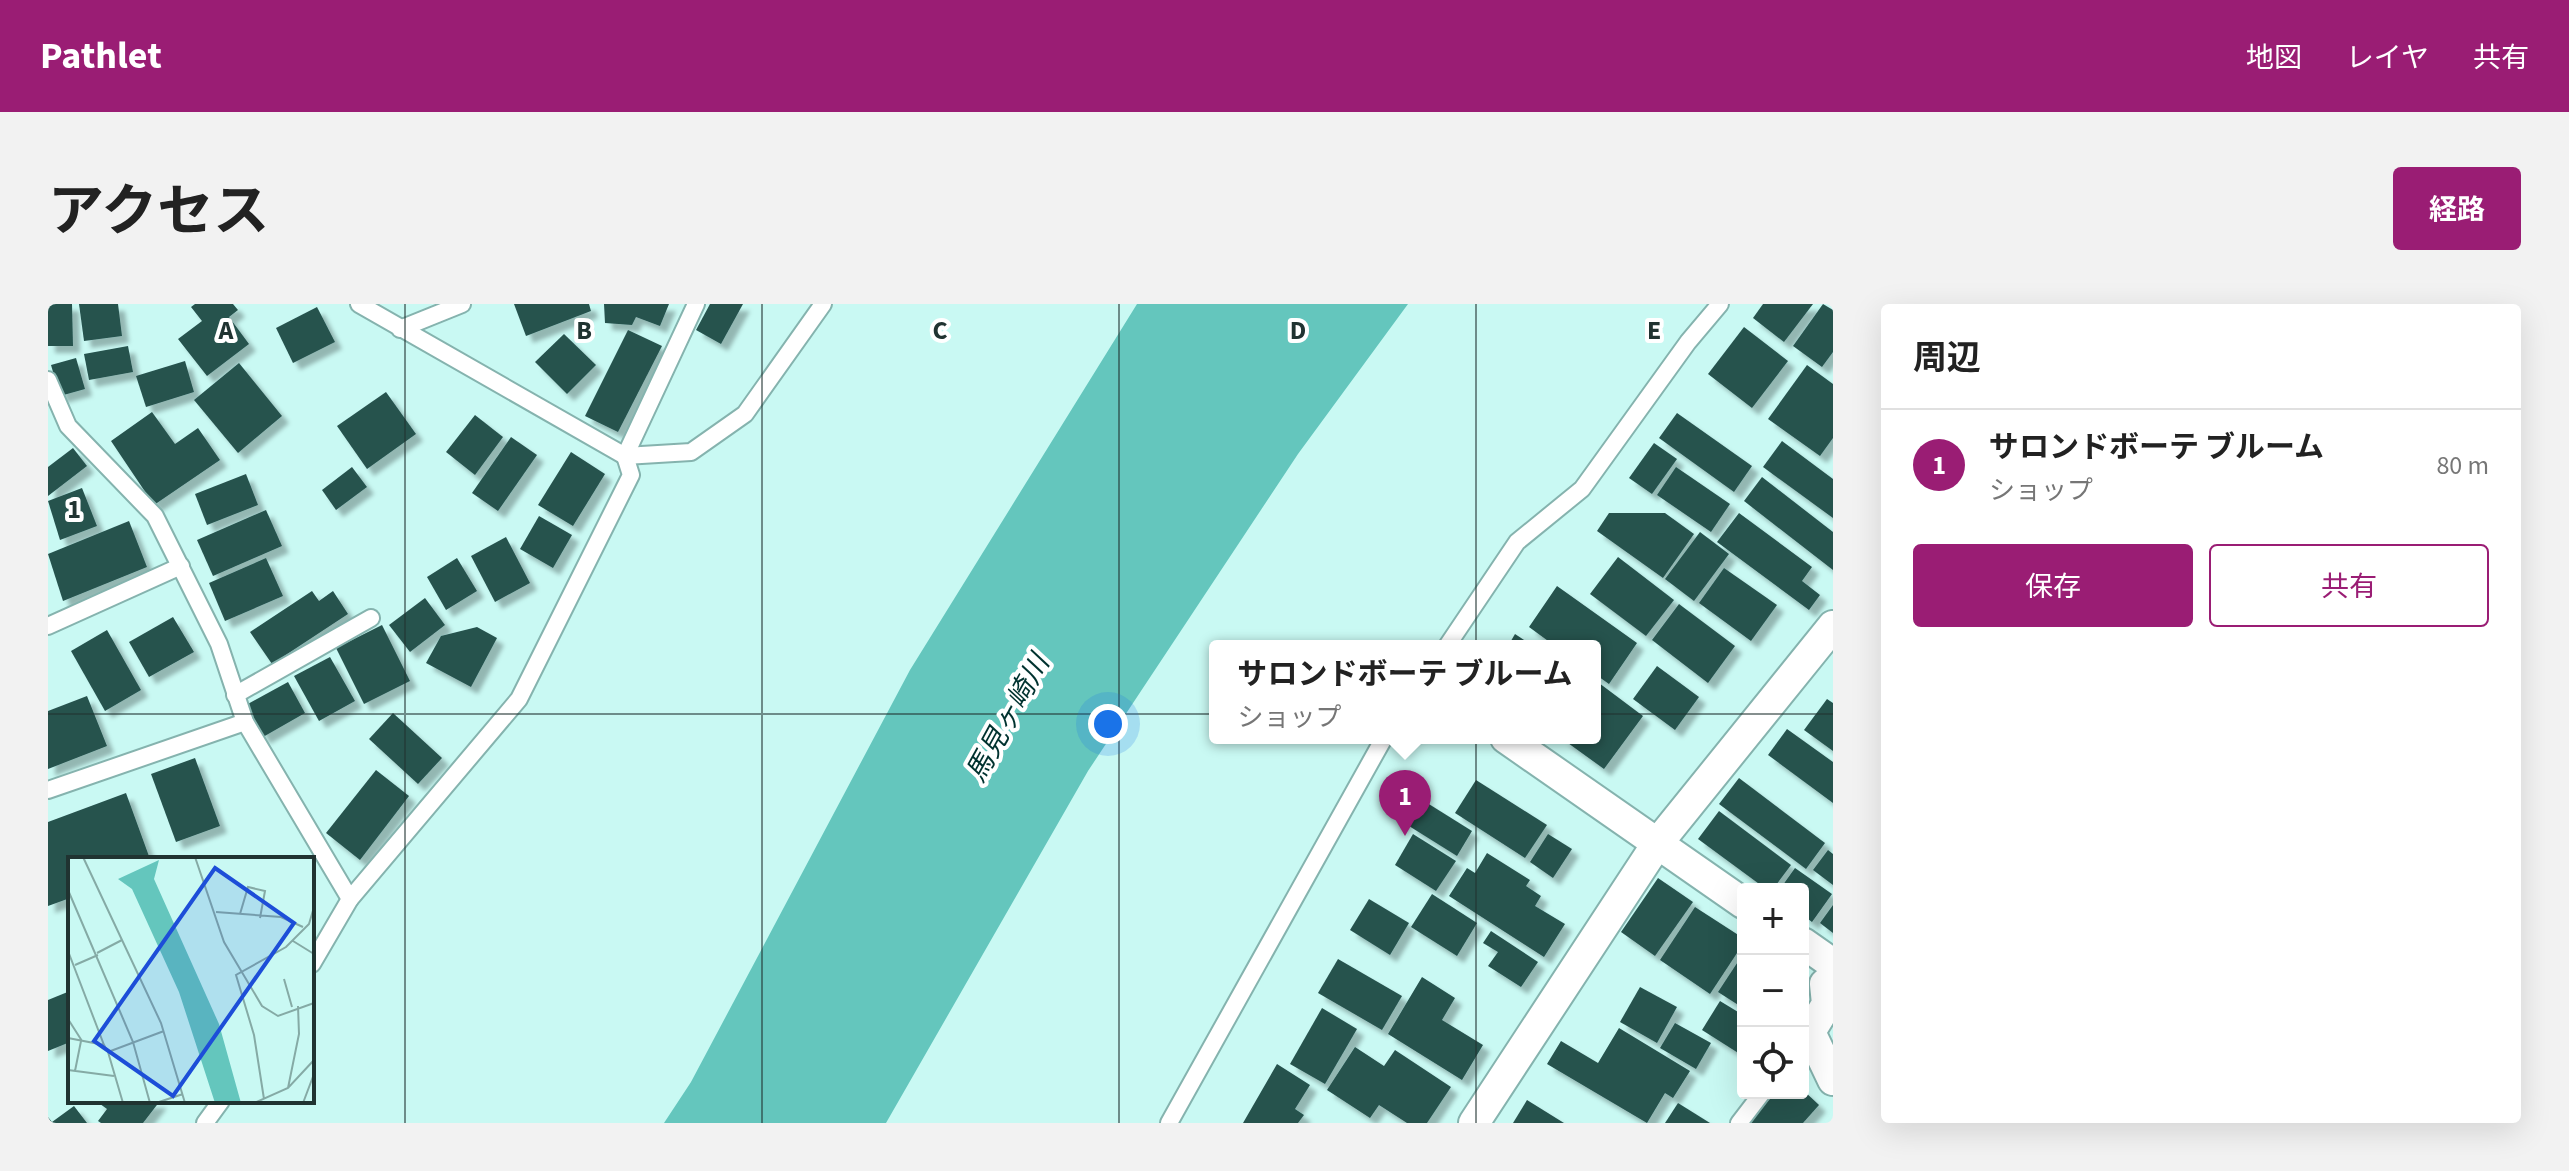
<!DOCTYPE html>
<html lang="ja">
<head>
<meta charset="utf-8">
<style>
	body { margin:0; font-family:"Source Sans 3","Noto Sans JP",sans-serif; background:#f2f2f2; color:#222 }
	.controls { position:absolute; right:24px; bottom:24px; display:grid; overflow:hidden; border-radius:8px; box-shadow:0 8px 32px #0002 }
	.controls button { width:72px; height:72px; display:grid; place-items:center; padding:0; border:0; border-bottom:2px solid #e0e0e0; background:#fff; color:#222; font:40px sans-serif }
	.you { position:absolute; left:1060px; top:420px; width:28px; height:28px; margin:-20px; border:6px solid #fff; border-radius:50%; background:#1a73e8; box-shadow:0 0 0 12px #1a73e833 }
	.badge { display:grid; place-items:center; width:52px; height:52px; border-radius:50%; background:#9a1d74; color:#fff; font-size:26px; font-weight:700 }
	.pin { position:absolute; translate:-50% -66px; filter:drop-shadow(0 2px 4px #0008) }
	.pin::after { content:''; position:absolute; top:42px; width:28px; height:24px; background:inherit; clip-path:polygon(0 0,100% 0,50% 100%) }
	.popup { position:absolute; left:1161px; top:336px; width:392px; height:104px; box-sizing:border-box; display:grid; place-content:center; border-radius:8px; background:#fff; filter:drop-shadow(0 2px 6px #0005); font-size:26px; white-space:nowrap; color:#767676 }
	.popup b { font-size:30px; color:#222 }
	.popup::after { content:''; position:absolute; left:50%; top:100%; margin-left:-16px; border:16px solid transparent; border-top-color:#fff }
	.list { margin:0; padding:0; list-style:none }
	h2 { display:flex; justify-content:space-between; align-items:center; height:104px; margin:0; padding:0 32px; font-size:34px }
	h2 small { font-size:26px; font-weight:400; color:#767676 }
	.list li { display:grid; grid-template-columns:52px 1fr auto; gap:24px; align-items:center; box-sizing:border-box; height:112px; padding:0 32px; border-top:2px solid #e0e0e0 }
	.list b { display:block; font-size:30px; white-space:nowrap }
	.list p { margin:0; font-size:26px; white-space:nowrap; color:#767676 }
	.list em { font-size:26px; font-style:normal; color:#767676 }
	.actions { display:flex; gap:16px; padding:24px 32px }
	.actions a { flex:1; padding:18px 0; border:2px solid #9a1d74; border-radius:8px; text-align:center; font-size:28px; color:#9a1d74 }
	.actions .main { background:#9a1d74; color:#fff }
	.icon { flex:none; width:44px; height:44px; fill:none; stroke:currentColor; stroke-width:2; stroke-linecap:round; stroke-linejoin:round }
	.map { position:relative; flex:none; width:1785px; height:819px; overflow:hidden; border-radius:8px }
	header { display:flex; align-items:center; gap:48px; box-sizing:border-box; height:112px; padding:0 40px; background:#9a1d74; color:#fff }
	header strong { font-size:38px }
	nav { display:flex; gap:44px; margin-inline-start:auto; font-size:28px }
	.intro { display:flex; align-items:center; justify-content:space-between; box-sizing:border-box; height:192px; padding:0 48px }
	h1 { margin:0; font-size:56px }
	.button { padding:20px 36px; border-radius:8px; background:#9a1d74; color:#fff; font-size:28px; font-weight:700 }
	main { display:flex; gap:48px; padding:0 48px }
	aside { flex:1; background:#fff; border-radius:8px; box-shadow:0 8px 32px #0002 }
	.map>svg:first-child { display:block }
	.water { fill:#64c6bd }
	.building { fill:#26524e; filter:url(#shadow) }
	.lines { fill:none; stroke-linecap:round; stroke-linejoin:round }
	.lane-casing { stroke:#85b3ae; stroke-width:20 }
	.street-casing { stroke:#85b3ae; stroke-width:34 }
	.lane { stroke:#fff; stroke-width:16 }
	.street { stroke:#fff; stroke-width:30 }
	.grid { fill:none; stroke:#203331; stroke-width:2; stroke-opacity:0.55 }
	.labels { text-anchor:middle; stroke-width:8; stroke-linejoin:round; paint-order:stroke }
	.water-label { font-size:28px; font-style:italic; fill:#00322f; stroke:#fff }
	.inset-road { fill:none; stroke:#85aaa5; stroke-width:2 }
	.view { fill:#1d4ed8; fill-opacity:0.15; stroke:#1d4ed8; stroke-width:4 }
	.inset-edge { fill:none; stroke:#203331; stroke-width:4 }
	.grid-label { font-size:26px; text-anchor:middle; font-weight:bold; fill:#203331; stroke:#fff; stroke-width:8; stroke-linejoin:round; paint-order:stroke }
</style>
</head>
<body>
<header>
<strong>Pathlet</strong>
<nav><a>地図</a><a>レイヤ</a><a>共有</a></nav>
</header>
<div class="intro"><h1>アクセス</h1><a class="button">経路</a></div>
<main>
<div class="map">
<svg width="1785" height="819" viewBox="0 0 1785 819">
	<defs>
		<filter id="shadow"><feDropShadow dx="7" dy="7" stdDeviation="2" flood-color="#0004"/></filter>
	</defs>
	<rect width="100%" height="100%" fill="#c9f9f3"/>
	<path class="water" d="M1089,0H1360L1250,150L1040,467L838,819H616L643,778L862,366Z"/>
	<g class="building">
		<path d="M0,0H24L25,42H0Z"/>
		<path d="M31,0H70L74,32L36,37Z"/>
		<path d="M147,0H185L190,6L181,13L201,40L159,72L130,35L154,17L143,3Z"/>
		<path d="M466,0H541L543,7L478,32Z"/>
		<path d="M556,0H621L612,22L588,13L584,21L557,19Z"/>
		<path d="M662,0H695L673,40L648,26Z"/>
		<path d="M1715,0H1765L1736,38L1705,14Z"/>
		<path d="M1775,0L1785,6V48L1774,63L1745,42Z"/>
		<path d="M269,3L287,38L245,59L228,24Z"/>
		<path d="M1696,23L1740,57L1704,104L1660,70Z"/>
		<path d="M580,26L614,42L570,128L537,112Z"/>
		<path d="M516,30L548,61L519,90L487,58Z"/>
		<path d="M80,42L85,68L41,76L36,50Z"/>
		<path d="M28,54L37,85L12,92L3,61Z"/>
		<path d="M137,57L146,88L98,103L88,72Z"/>
		<path d="M191,59L234,112L190,149L146,96Z"/>
		<path d="M1759,61L1785,80V134L1772,152L1720,115Z"/>
		<path d="M338,88L368,130L319,165L289,122Z"/>
		<path d="M104,108L127,140L150,124L172,156L106,201L63,137Z"/>
		<path d="M1629,109L1704,162L1686,188L1611,134Z"/>
		<path d="M427,111L455,133L427,171L398,148Z"/>
		<path d="M463,133L489,151L450,207L424,189Z"/>
		<path d="M1734,137L1785,175V214L1715,163Z"/>
		<path d="M1606,139L1629,155L1604,190L1581,174Z"/>
		<path d="M25,144L39,162L0,192V163Z"/>
		<path d="M523,148L557,170L525,222L490,201Z"/>
		<path d="M304,163L319,183L288,206L274,186Z"/>
		<path d="M1628,163L1682,200L1663,228L1609,191Z"/>
		<path d="M198,170L210,201L159,221L147,190Z"/>
		<path d="M1714,173L1785,228V266L1696,197Z"/>
		<path d="M34,184L49,222L12,236L0,197Z"/>
		<path d="M218,206L234,242L165,272L149,236Z"/>
		<path d="M1561,209H1617L1646,230L1615,274L1549,227Z"/>
		<path d="M1691,209L1764,263L1754,277L1772,291L1761,306L1669,238Z"/>
		<path d="M491,212L524,231L505,264L472,245Z"/>
		<path d="M81,217L99,263L15,297L0,250Z"/>
		<path d="M1652,228L1681,250L1646,297L1617,275Z"/>
		<path d="M458,233L482,279L447,298L423,252Z"/>
		<path d="M1570,253L1626,296L1598,332L1542,290Z"/>
		<path d="M218,254L235,292L177,317L161,279Z"/>
		<path d="M409,254L429,287L398,306L379,273Z"/>
		<path d="M1676,264L1729,301L1703,337L1651,299Z"/>
		<path d="M1509,282L1589,339L1561,380L1547,370V342H1507L1481,323Z"/>
		<path d="M264,287L271,297L285,287L300,310L224,360L202,328Z"/>
		<path d="M377,294L397,321L362,348L341,321Z"/>
		<path d="M1631,300L1687,342L1660,379L1604,336Z"/>
		<path d="M125,313L146,348L101,373L81,338Z"/>
		<path d="M334,321L362,377L316,400L288,344Z"/>
		<path d="M429,323L449,334L423,383L378,359L393,332Z"/>
		<path d="M59,326L93,386L57,407L23,347Z"/>
		<path d="M1467,330L1485,342H1460Z"/>
		<path d="M282,353L307,397L271,417L246,372Z"/>
		<path d="M1609,362L1651,393L1627,426L1585,395Z"/>
		<path d="M1547,376L1595,412L1556,465L1513,434H1547Z"/>
		<path d="M240,378L257,409L215,433L198,401Z"/>
		<path d="M39,392L59,442L0,465V407Z"/>
		<path d="M1779,395L1785,399V447L1756,426Z"/>
		<path d="M345,409L394,454L370,480L321,435Z"/>
		<path d="M1739,425L1785,458V499L1720,451Z"/>
		<path d="M147,454L172,522L128,538L103,470Z"/>
		<path d="M328,466L361,492L312,556L278,529Z"/>
		<path d="M1691,474L1777,539L1758,565L1671,500Z"/>
		<path d="M1428,476L1499,521L1477,554L1407,509Z"/>
		<path d="M78,489L102,555H22V594L0,602V518Z"/>
		<path d="M1376,497L1424,527L1409,552L1361,522Z"/>
		<path d="M1671,507L1743,561L1725,585H1718L1650,535Z"/>
		<path d="M1365,530L1408,557L1388,587L1347,561Z"/>
		<path d="M1500,530L1524,545L1505,574L1482,558Z"/>
		<path d="M1780,546L1785,550V581L1765,566Z"/>
		<path d="M1439,549L1482,576L1478,582L1493,592L1487,602L1517,620L1496,653L1401,592L1419,564L1427,569Z"/>
		<path d="M1747,564L1784,590L1764,618L1755,611V585H1732Z"/>
		<path d="M1610,574L1645,598L1607,652L1573,628Z"/>
		<path d="M1384,590L1429,619L1409,652L1363,623Z"/>
		<path d="M1321,595L1361,619L1342,651L1302,626Z"/>
		<path d="M1785,601V629L1772,619Z"/>
		<path d="M1647,603L1695,634V640L1662,690L1612,656Z"/>
		<path d="M1443,627L1490,658L1473,683L1440,662L1450,648L1435,639Z"/>
		<path d="M1695,650V704L1670,688Z"/>
		<path d="M1290,655L1354,692L1334,726L1270,689Z"/>
		<path d="M1374,673L1407,694L1394,716L1435,741L1414,776L1340,730Z"/>
		<path d="M1592,683L1629,703L1609,739L1572,718Z"/>
		<path d="M22,687V738L0,747V696Z"/>
		<path d="M1672,697L1695,711V752L1654,726Z"/>
		<path d="M1274,704L1309,725L1277,780L1242,760Z"/>
		<path d="M1627,719L1663,739L1648,765L1612,744Z"/>
		<path d="M1571,724L1642,767L1625,794L1617,789L1599,819L1499,760L1513,737L1550,759Z"/>
		<path d="M1307,743L1336,762L1347,746L1403,783L1379,819H1359L1331,801L1322,814L1279,786Z"/>
		<path d="M1229,760L1262,781L1247,805L1256,811L1250,819H1195Z"/>
		<path d="M1755,786L1771,801L1755,819H1700L1727,789Z"/>
		<path d="M1479,796L1516,819H1465Z"/>
		<path d="M48,797H112L95,819H53L50,817L59,805Z"/>
		<path d="M1630,799L1662,819H1617Z"/>
		<path d="M26,802L39,819H0V813L4,818Z"/>
	</g>
	<g class="lines">
		<defs>
			<g id="lane">
				<path d="M311,0L577,152L643,148L697,110L775,0"/>
				<path d="M352,25L414,0"/>
				<path d="M0,76L20,122L107,212L171,340L197,418L302,595"/>
				<path d="M0,322L133,262"/>
				<path d="M1399,342L1469,238L1534,185L1640,38L1672,0"/>
				<path d="M187,391L323,314"/>
				<path d="M0,486L197,418"/>
				<path d="M264,660L302,595L471,395L583,171L577,152L648,0"/>
				<path d="M157,819L173,797"/>
				<path d="M1121,819L1336,434"/>
				<path d="M1691,819L1714,789"/>
			</g>
			<g id="street">
				<path d="M1458,434L1695,599"/>
				<path d="M1755,639L1785,660"/>
				<path d="M1785,673L1777,680L1779,700L1762,728L1785,776"/>
				<path d="M1426,819L1609,540L1785,322"/>
			</g>
		</defs>
		<use href="#lane" class="lane-casing"/>
		<use href="#street" class="street-casing"/>
		<use href="#lane" class="lane"/>
		<use href="#street" class="street"/>
	</g>
	<path class="grid" d="M357,0V819M714,0V819M1071,0V819M1428,0V819M0,410H1785"/>
	<g class="labels">
		<g class="water-label">
			<text transform="translate(959 414) rotate(-61)" y="10">馬見ヶ崎川</text>
		</g>
	</g>
	<g transform="translate(20 553)">
		<rect width="246" height="246" fill="#c9f9f3"/>
		<path d="M91,3L86,22L151,167L173,246H147L111,135L64,32L50,22Z" fill="#64c6bd"/>
		<path class="inset-road" d="M15,0L93,166L117,246M127,0L156,85L194,149L210,159L246,146M0,33L65,185L82,246M148,55L213,60L235,70M172,57L180,30L197,34L192,61M225,84L246,97M0,94L36,188M29,96L54,83M7,108L30,98M216,122L224,150M0,162L14,184M0,181L36,188L40,195L96,174M40,195L55,246M0,213L46,219M7,214L13,184M220,231L231,177L230,149M196,242L186,178L168,118L218,90L241,67L246,50M88,246L115,237M186,246L220,231L246,203M235,246L246,217"/>
		<path class="view" d="M147,11L226,66L105,239L26,184Z"/>
		<rect width="246" height="246" class="inset-edge"/>
	</g>
	<g class="grid-label">
		<text x="178" y="35">A</text>
		<text x="536" y="35">B</text>
		<text x="892" y="35">C</text>
		<text x="1250" y="35">D</text>
		<text x="1606" y="35">E</text>
		<text x="26" y="214">1</text>
	</g>
</svg>
<div class="controls">
<button>+</button>
<button>−</button>
<button><svg class="icon" aria-label="locate" viewBox="0 0 24 24"><circle cx="12" cy="12" r="6"/><path d="M12 2v4M12 18v4M2 12h4M18 12h4"/></svg></button>
</div>
<div class="you"></div>
<div class="pin badge" style="left:1357px;top:532px">1</div>
<div class="popup"><b>サロンドボーテ ブルーム</b>ショップ</div>
</div>
<aside>
<h2>周辺<small></small></h2>
<ul class="list">
<li><span class="badge">1</span><div><b>サロンドボーテ ブルーム</b><p>ショップ</p></div><em>80 m</em></li>
</ul>
<div class="actions"><a class="main">保存</a><a>共有</a></div>
</aside>
</main>
</body>
</html>
